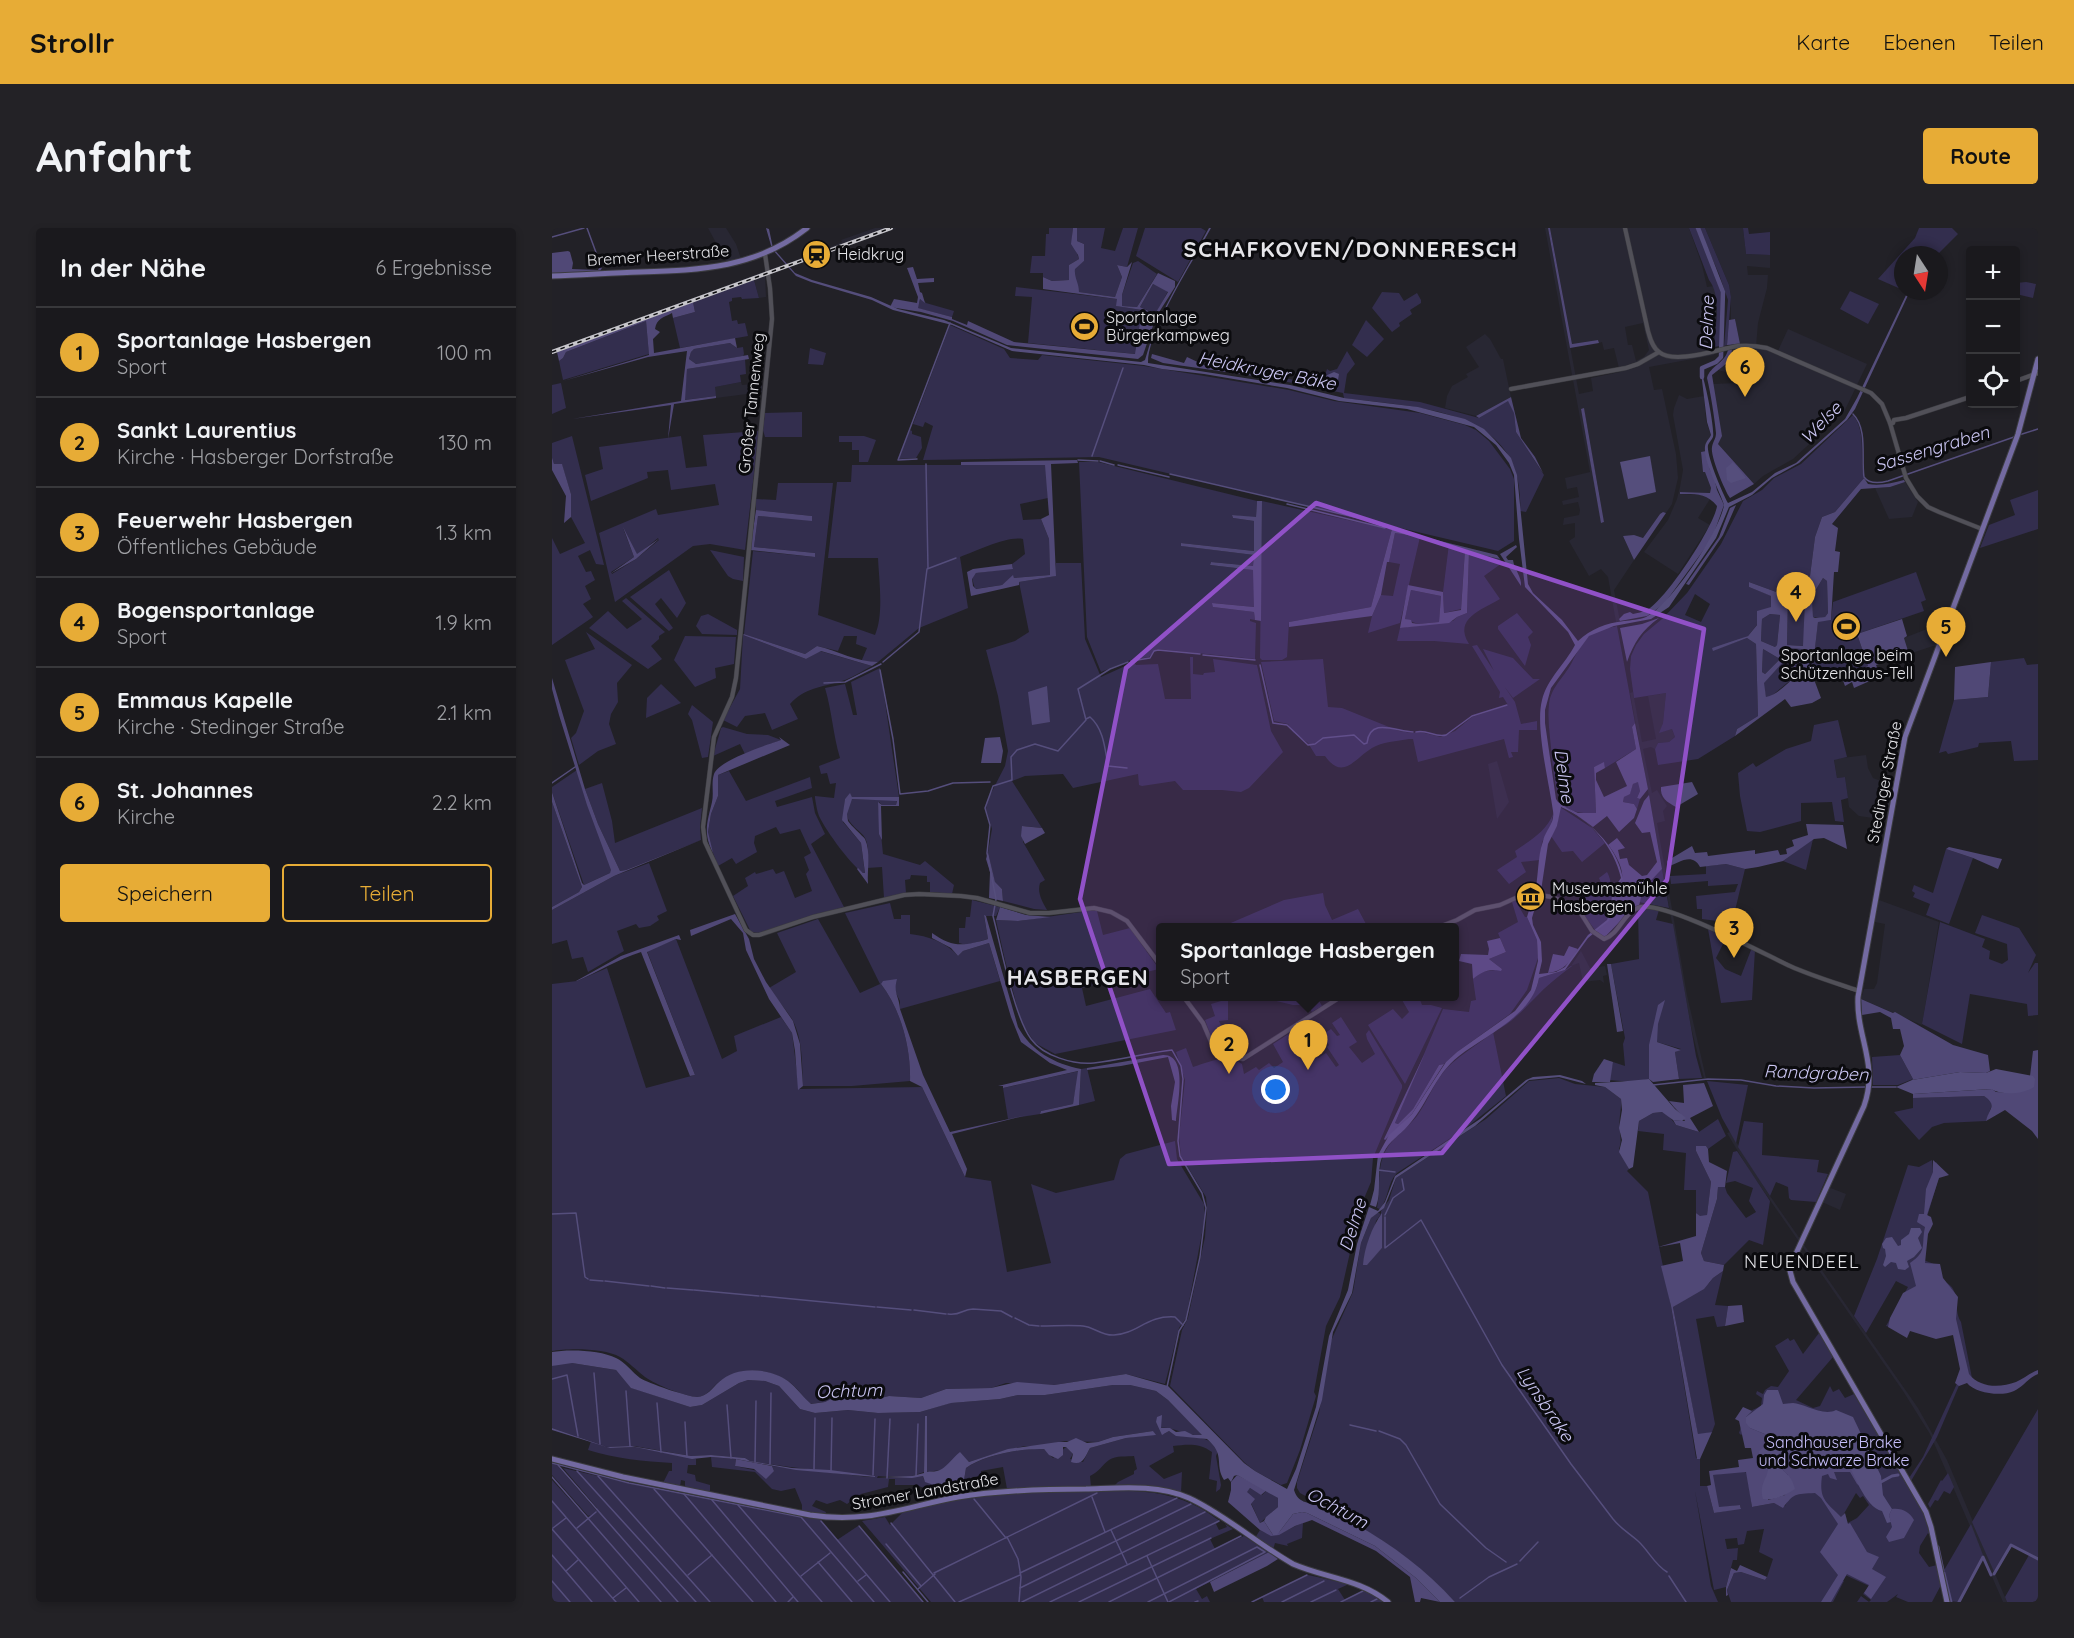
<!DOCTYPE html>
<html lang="de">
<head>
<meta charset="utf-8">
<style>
	body { margin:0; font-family:Quicksand,sans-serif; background:#232226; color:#f1f3f6 }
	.controls { position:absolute; right:18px; top:18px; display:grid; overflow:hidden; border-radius:6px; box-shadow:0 3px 9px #0003 }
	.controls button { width:54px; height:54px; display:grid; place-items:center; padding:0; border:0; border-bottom:2px solid #38383b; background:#1a191d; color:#f1f3f6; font:30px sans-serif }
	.compass { position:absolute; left:1342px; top:18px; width:54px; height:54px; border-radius:50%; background:#1a191d; box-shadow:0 3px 9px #0003; rotate:168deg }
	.you { position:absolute; left:724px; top:862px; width:21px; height:21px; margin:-15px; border:4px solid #fff; border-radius:50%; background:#1a73e8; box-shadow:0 0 0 9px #1a73e833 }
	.badge { display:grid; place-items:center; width:39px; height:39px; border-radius:50%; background:#e7ac36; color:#111; font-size:20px; font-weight:700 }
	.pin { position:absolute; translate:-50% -50px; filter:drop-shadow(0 2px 3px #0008) }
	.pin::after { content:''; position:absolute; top:32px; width:21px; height:18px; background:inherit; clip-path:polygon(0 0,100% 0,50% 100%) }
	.popup { position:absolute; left:604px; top:695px; width:303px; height:78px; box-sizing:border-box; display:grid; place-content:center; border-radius:6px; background:#1a191d; filter:drop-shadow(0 2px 4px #0005); font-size:20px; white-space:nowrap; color:#9fa0a4 }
	.popup b { font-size:22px; color:#f1f3f6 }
	.popup::after { content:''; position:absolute; left:50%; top:100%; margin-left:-12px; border:12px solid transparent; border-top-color:#1a191d }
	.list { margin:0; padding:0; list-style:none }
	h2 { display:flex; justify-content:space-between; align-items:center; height:78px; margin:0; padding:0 24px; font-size:26px }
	h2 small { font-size:20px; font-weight:400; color:#9fa0a4 }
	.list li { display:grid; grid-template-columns:39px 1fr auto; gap:18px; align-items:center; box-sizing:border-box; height:90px; padding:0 24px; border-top:2px solid #38383b }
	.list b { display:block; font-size:22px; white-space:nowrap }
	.list p { margin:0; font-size:20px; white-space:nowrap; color:#9fa0a4 }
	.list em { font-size:20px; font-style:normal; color:#9fa0a4 }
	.actions { display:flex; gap:12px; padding:18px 24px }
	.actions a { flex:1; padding:14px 0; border:2px solid #e7ac36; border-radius:6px; text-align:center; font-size:21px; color:#e7ac36 }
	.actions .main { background:#e7ac36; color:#111 }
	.icon { flex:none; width:33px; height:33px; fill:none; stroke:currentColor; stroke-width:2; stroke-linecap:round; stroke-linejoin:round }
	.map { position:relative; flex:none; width:1486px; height:1374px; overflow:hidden; border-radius:6px }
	header { display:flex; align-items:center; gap:36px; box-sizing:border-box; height:84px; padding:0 30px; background:#e7ac36; color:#111 }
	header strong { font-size:28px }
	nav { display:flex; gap:33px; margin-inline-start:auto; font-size:21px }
	.intro { display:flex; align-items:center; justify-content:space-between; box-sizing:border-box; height:144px; padding:0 36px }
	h1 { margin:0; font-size:42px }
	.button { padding:15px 27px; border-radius:6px; background:#e7ac36; color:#111; font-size:21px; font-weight:700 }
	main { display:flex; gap:36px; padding:0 36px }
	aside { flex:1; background:#1a191d; border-radius:6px; box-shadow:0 3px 9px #0003 }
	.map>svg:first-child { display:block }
	.built { fill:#282733; fill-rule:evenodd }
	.green { fill:#332e4e; fill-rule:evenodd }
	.forest { fill:#504876; fill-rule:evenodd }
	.water { fill:#554e7c }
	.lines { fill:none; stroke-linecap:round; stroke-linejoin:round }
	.stream { stroke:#554e7c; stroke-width:1.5 }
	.canal { stroke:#554e7c; stroke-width:3 }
	.river { stroke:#554e7c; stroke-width:4.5 }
	.minor-casing { stroke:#3b3b40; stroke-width:5 }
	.major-casing { stroke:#3b3b40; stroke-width:7 }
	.minor { stroke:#515058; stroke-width:4 }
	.major { stroke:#736aa1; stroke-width:5 }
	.rail-casing { stroke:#c6c5ca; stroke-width:4 }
	.rail { stroke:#0b0b0e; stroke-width:1.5; stroke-dasharray:4.5; stroke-linecap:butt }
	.marked { fill:#9051c7; fill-opacity:0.2; stroke:#9051c7; stroke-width:4.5; stroke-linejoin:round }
	.labels { text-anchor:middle; stroke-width:6; stroke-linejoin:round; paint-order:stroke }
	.poi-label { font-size:16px; fill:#e5e5e9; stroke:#0b0b0e; text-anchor:start }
	.street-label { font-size:16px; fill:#e5e5e9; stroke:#0b0b0e }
	.park-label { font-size:16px; fill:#c5bdf9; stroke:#0b0b0e }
	.water-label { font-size:18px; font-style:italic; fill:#cbc6f3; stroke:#0b0b0e }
	.neighbourhood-label { font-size:18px; letter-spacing:1.5px; fill:#e5e5e9; stroke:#0b0b0e }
	.district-label { font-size:22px; font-weight:bold; letter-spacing:1.5px; fill:#e5e5e9; stroke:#0b0b0e }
</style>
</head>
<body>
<header>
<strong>Strollr</strong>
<nav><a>Karte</a><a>Ebenen</a><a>Teilen</a></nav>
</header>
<div class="intro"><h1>Anfahrt</h1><a class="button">Route</a></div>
<main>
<aside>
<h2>In der Nähe<small>6 Ergebnisse</small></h2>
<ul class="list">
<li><span class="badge">1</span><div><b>Sportanlage Hasbergen</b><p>Sport</p></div><em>100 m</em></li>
<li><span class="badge">2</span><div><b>Sankt Laurentius</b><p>Kirche · Hasberger Dorfstraße</p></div><em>130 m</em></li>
<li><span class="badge">3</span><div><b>Feuerwehr Hasbergen</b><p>Öffentliches Gebäude</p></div><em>1.3 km</em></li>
<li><span class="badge">4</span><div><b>Bogensportanlage</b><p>Sport</p></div><em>1.9 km</em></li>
<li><span class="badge">5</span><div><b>Emmaus Kapelle</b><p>Kirche · Stedinger Straße</p></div><em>2.1 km</em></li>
<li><span class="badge">6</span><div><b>St. Johannes</b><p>Kirche</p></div><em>2.2 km</em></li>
</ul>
<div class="actions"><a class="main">Speichern</a><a>Teilen</a></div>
</aside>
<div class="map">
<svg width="1486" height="1374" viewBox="0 0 1486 1374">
	<rect width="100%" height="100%" fill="#222127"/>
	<g class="built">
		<path d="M156,0H174L184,16L189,31L175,35Z"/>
		<path d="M323,0H345L213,48L214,69L207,70L202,52L0,125V122L274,21L290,14L289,12Z"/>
		<path d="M993,0H996L1027,166L1041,163L1039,150L1068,144L1062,120L1052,122L1050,114L1047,115L1046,112L1020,116L998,0H1137L1150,37L1155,59L1162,58L1165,70L1162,127L1097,139L1102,162L1110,161L1124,226L1126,250L1120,276L1114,285L1111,284L1108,286L1091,310L1071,308L1082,332L1062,362L1068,393L1064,394L1056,349L1049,341L1037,348L1017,313L1023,309V295L1011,297L1012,290L1027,287L1028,282L1026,274L1011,277L1010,273L1027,269L1025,259L1015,261L1013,250L1038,244ZM1091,95L1097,122L1092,129L1084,133L1080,117H1076L1073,99ZM1029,181H1032L1052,294L1050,295Z"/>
		<path d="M1153,0H1191L1194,26L1218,27V40L1195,38L1196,47H1216L1215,60L1206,95L1204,119L1225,125L1236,101L1315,136L1292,184L1241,231L1211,248L1202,256L1166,216L1161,156L1185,155V150L1181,146L1166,142L1179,132L1180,121L1188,120L1183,91L1179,92V69L1177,57Z"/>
		<path d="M933,106L938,111L949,131H951L959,169L924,188L893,180L895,168L900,158L916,149L914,146L927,139L914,119Z"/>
		<path d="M189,154L190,157L210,155V164L164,170L162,159Z"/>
		<path d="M1127,167L1135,171L1152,168L1154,193L1159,207L1154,215V223L1149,224L1151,244H1153L1159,260L1158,265L1129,264L1128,266L1152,267L1158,271L1146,290L1158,297L1126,346L1092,324L1116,292L1125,271L1128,259L1131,242L1121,187L1122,180Z"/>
		<path d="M1353,254L1366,274L1360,289L1337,291L1323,260L1338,259Z"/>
		<path d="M1380,399H1392L1384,419L1381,418L1357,426L1352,410Z"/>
		<path d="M1081,464L1090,514L1104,511L1096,468L1114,465L1111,495L1108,504L1120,501L1123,509L1117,514L1106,515L1103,521L1099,519L1091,521L1100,565L1105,562L1115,578L1111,583L1113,593L1105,595L1135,767L1154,850H1152L1146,827L1139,799L1078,465Z"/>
		<path d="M1314,527L1316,540L1321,550L1340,557L1335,592L1307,588L1297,579L1293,549L1285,550L1282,531Z"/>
		<path d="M945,533L957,574L945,591L936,536Z"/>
		<path d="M1327,672L1387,694L1370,797L1309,771L1312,761H1322L1325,755L1333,696L1323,694Z"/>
		<path d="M1029,723L1038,740L1053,738L1055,747L1051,748L1052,755L1048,752L1031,754L1027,735L1019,738Z"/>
		<path d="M1178,904L1218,968L1366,1180L1395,1232L1455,1374H1451L1378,1206L1351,1163L1197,942L1175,905Z"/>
		<path d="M1276,959L1294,966L1288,982L1270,974Z"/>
	</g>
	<g class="green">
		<path d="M497,0H521L520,11L527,31L517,37V52L500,53L491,49V45H478L480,28H493L494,6H497Z"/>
		<path d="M525,0H553L549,20L563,23L571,0H586L575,39L565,37L570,49L563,69L527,64L522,48L523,40L532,33V16L525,13Z"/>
		<path d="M593,0H649L654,3L626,54L584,28Z"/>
		<path d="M1137,0H1144L1170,63L1168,118L1162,119C1163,100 1170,68 1157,52Z"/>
		<path d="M1147,0H1153L1177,57L1179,69L1175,117L1172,118L1176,72L1167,46Z"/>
		<path d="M1191,0H1196L1197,6L1218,4V27L1194,26Z"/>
		<path d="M1367,0H1400L1406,6L1385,27H1351V62L1326,51L1363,10Z"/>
		<path d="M586,33L605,46L585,79L570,78V67L581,35Z"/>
		<path d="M202,52L207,70L190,71L189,69L180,70V73L177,74L180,93L185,92L186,96L193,95L196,108L128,120L121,90L143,84L141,74Z"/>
		<path d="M1474,54L1484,56L1481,70L1464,66V55Z"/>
		<path d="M601,56L616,63L604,86L588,79Z"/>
		<path d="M464,59L565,71V78L590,82L584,126L476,115L480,69L463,68Z"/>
		<path d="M1298,63L1327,76L1316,96L1288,81Z"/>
		<path d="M830,64L847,65L852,73L865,65L869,72V75L858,82L860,86L847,95L848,98L840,104L820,80Z"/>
		<path d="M369,70L374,75L402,83L400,89L365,80Z"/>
		<path d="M814,92L832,111L815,129L800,117Z"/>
		<path d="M94,93L97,126L11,152L7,133L11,130L14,124Z"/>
		<path d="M398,97L452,121L458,130L486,132L490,127L592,138L737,162L782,173L868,185L913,197L924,202L937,213L958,241L962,251V313L946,323L547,229L371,232L381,198L373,194L371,199L361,196Z"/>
		<path d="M178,115L185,120L191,119L192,126L191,128L144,136L137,131L139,124L142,121Z"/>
		<path d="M258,120L274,125L271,137L256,136Z"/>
		<path d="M795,123L803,136L795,146L792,165L868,174L927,190L956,172L962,184L964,204L992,247L974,284L968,283C974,179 866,180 792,170L791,165L716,150L718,147L742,152L749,147L759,149L773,147L775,141L778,143L785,141Z"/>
		<path d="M193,131L194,146L188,147L189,154L163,159L164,168L132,172L135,141Z"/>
		<path d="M9,155L14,180L0,186V157Z"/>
		<path d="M250,184V209H213L211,202L213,185Z"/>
		<path d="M1301,187C1315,205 1307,229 1312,250L1283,284L1270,289L1263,309L1258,348L1252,353L1227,365L1197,354V359L1220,368L1219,379L1196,408L1162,422L1195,410L1204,416L1206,488L1185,501L1183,508L1146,531L1106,537L1103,521L1106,515L1117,514L1123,509L1120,501L1107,505L1111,495L1114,465L1082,470L1078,441L1079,428L1084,417L1092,406L1110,391L1135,365L1169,316L1191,273L1210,262L1222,250L1249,236ZM1143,366L1158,376L1149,394L1133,387Z"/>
		<path d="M358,202L360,203V206L369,209L370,220L364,230L346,231Z"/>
		<path d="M207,203L193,322L158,316L141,318L63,374L47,305L104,281L106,287L167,277L163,256L119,262L116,242L95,244L96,250L39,273L33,247L51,241L47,219L129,208L134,240L155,238L151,207ZM71,300L85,327L106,310L107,312L84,331L60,346L59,344L82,329Z"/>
		<path d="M20,208L52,337L44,336L38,322L26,328L34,344L39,343L43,352L33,358L39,371L31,376L41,389L0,417V310L8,326L33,315L19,289V266L10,237L2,236L0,229V215Z"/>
		<path d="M287,208H312L324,212L316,234H307V222H300V214H287Z"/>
		<path d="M527,234H546L705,273L704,290L680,287L681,290L702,293V323L629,315L630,318L702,327L701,338L659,334L658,337L702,342V379L661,375V379L702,384L703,392L698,391V393L704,395L703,431L605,421L597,429L579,432L549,444L535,409Z"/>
		<path d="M300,237H494L496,270L468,276L471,292L489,291L497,311L498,347L462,350L461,348L450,357L423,361L420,350L424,345L461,340L460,336L473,326L471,311C454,308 425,323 408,329L416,380L367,400L326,434H309L315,420L304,416L305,408H292L286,423L265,418L253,426L192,406L201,323L263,329V325L202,319L206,288L260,292V288L204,282V271L224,272L226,255H281L266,387L323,407C332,387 327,352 326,330H276L285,254H299Z"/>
		<path d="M1486,262V301L1428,320L1437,297L1463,287L1458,272Z"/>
		<path d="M710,273L836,301H840L819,379L737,394L735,429L730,432H710L708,430Z"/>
		<path d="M843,305L868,309L848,395L816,405L820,388L829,367L841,368L848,336L837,334Z"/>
		<path d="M897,316L913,321L909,381L892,385L891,364Z"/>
		<path d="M158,322L192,329L191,353L181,351L176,348Z"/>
		<path d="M917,323L948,331L950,335L932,348L948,371C930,382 901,390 917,416L882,413H845L848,400L901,393L905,389L915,385Z"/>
		<path d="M504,335H529L533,411L549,449L582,434L584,437L606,436L613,471H639L638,429H641V446L651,447L652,445L663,444L661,431L705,437L719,503L731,524L697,560L689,564L670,562H631L623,553L590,558L587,557L586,546L521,560L511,546L473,548L460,553L490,600L471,598V614L493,652L488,655C485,665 490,673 495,682L482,681L451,673L450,661L443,655L436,624L440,601L434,581L435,573L453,538L456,523L446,468L434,422L463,413L477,404L467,354L503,348Z"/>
		<path d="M117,342L134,375L125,390L109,370L103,376L121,400L117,403L78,369Z"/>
		<path d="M1364,344L1374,372L1369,374L1372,383L1305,406L1316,438L1282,449L1273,445L1260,446L1266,393L1279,392L1281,374Z"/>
		<path d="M1271,350L1275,353L1276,385L1273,389L1268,390L1261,389L1260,368Z"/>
		<path d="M859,362L889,368L887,394L866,396L853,391Z"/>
		<path d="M74,370L113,404L107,408V411L99,418L110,431L96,441L37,400L56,383L75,401L90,391L70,373Z"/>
		<path d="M1236,370H1253L1252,418L1235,417Z"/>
		<path d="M965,385L981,404L976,409L979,417L973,438L946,401V398Z"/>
		<path d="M156,386L185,402V407L150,406L144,398L149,388Z"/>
		<path d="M1218,386L1228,387L1225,417L1223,419L1209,413L1210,391Z"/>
		<path d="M1065,398L1083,495L1080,499L1084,521L1053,540L1052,535L1042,539L1044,585C1033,586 1018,585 1010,576C1004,568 1001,542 1000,531C999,513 995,494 997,476C999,458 1014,448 1021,432C1026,423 1030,413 1039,406C1046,401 1057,400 1065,398Z"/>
		<path d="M34,404L80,437L65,455L66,474L59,486L57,496L64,516L46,523L27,537L19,510L24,505L32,483L13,432L43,421Z"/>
		<path d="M191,407L254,431L268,423L320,438C310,443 300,450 290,453C270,459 252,460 238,476L246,491L220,502L213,485L193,488L185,499L171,492L188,461Z"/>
		<path d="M133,408L184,409L182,436L163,440L164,450L143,459L122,432Z"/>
		<path d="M925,417L942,443L931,421L961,430L981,451H988L961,470L952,458L963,474L969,496L985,493V502H967L966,524H959L961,529L957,530L952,511L866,534L861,511H857C845,513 830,514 820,520C802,531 791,553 773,528H764L756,515L741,504L736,496L722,493L709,434L771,431L776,479L790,480L847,503L860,505L868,504L889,509L903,503L920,489L956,477L951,469L947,470L948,464L920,418Z"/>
		<path d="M1233,420L1250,421V443L1247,442L1229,423Z"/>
		<path d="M1211,421L1228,431L1213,446L1210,444Z"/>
		<path d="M1472,430L1475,437L1486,436V532L1462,533L1459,513L1427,515L1426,519L1396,526L1394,523L1387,525L1402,472L1436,469L1439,434Z"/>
		<path d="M1232,433L1245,447L1217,470L1214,469L1211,455Z"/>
		<path d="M328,440L347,569H300L298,566L293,571L291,594L309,615L313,646C301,640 274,603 267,588C265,583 264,576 263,570V568L282,570L284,555L278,556L275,545L269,546L267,538L288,530C281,507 280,483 273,460L293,456L301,487H305L299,454Z"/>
		<path d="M109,456L129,475L94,490L95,470Z"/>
		<path d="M140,477L161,494L156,529L150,530L140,492L136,486Z"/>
		<path d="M1286,492L1295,529L1282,532L1285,550L1293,549L1296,570L1289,572L1292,594L1283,593L1280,574L1249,575V593L1208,604L1195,603L1188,568L1186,545L1201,535L1204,539L1234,521L1259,513L1262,497Z"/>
		<path d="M171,499L195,506L216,507L229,512L193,526L188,516L161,528L169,500Z"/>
		<path d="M25,542L60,642L58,645L32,657L0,564V559Z"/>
		<path d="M177,543L194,573L258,549L260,560L223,573L225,579L260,569L263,585L273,606L259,616L292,679L206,705L199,704L181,668L196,658L193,650L203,644L204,646L221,641L224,646L232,643L243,670L260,663L254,646L257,642L252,629L259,625L248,601L228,606L224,599L203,608L202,615L205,624L184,636L180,630L166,638L157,615L156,604L159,586L166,568V547Z"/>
		<path d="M1087,553L1088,563L1085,570L1088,571L1085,581L1082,576L1071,574L1072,569L1078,565L1081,556Z"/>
		<path d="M50,555L60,593L63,615L150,580L148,599L149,612L74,642L68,643L46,596L33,561Z"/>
		<path d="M299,571L345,572L344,577H330L327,574L326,576L331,626L368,637L373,633L402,657L400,666L378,664V654H375V648L359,647L358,651L353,652L354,665L332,670L330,639L315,640C316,631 318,615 311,607C299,595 289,591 299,571Z"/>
		<path d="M0,574L30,659L27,664L0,679Z"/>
		<path d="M1008,579L1040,600L1053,615L1030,634L1021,623L1010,624L999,608L1005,598Z"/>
		<path d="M1001,586L999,599L990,614L988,632L969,634L974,644L957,656L945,642L965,629L963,623C977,613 995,603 1001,586Z"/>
		<path d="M1261,611L1254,642L1231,633Z"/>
		<path d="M1394,621L1421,630L1397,696L1374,687L1378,676L1361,669L1363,665L1360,663L1362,657L1381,665Z"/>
		<path d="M97,635L115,683L105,688L107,692L98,698L87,700L84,696L65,703L72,723L36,744L31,729L20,731L15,712L0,716V682L62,648Z"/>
		<path d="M1174,636L1193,641L1180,695L1150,691V681H1145L1144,668L1183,664L1186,656L1156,658V653L1119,656L1118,648L1154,646V638Z"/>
		<path d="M1110,641L1117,680L1087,674L1091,661Z"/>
		<path d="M1055,644C1061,653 1062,683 1055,693C1052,696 1046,699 1043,702L1029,683L1032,681V670L1050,657L1047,650Z"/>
		<path d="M771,665L773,677L780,692L806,681L814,696L809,700H667L732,672Z"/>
		<path d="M420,672L448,679L444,688H432L436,711L414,717L407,715V700H413L414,689H418Z"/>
		<path d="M963,672L973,689H975L985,712L986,730L975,762L958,786L905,824L892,836L887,837L861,881L846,896L843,895L891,781L917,784L919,773L924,772L921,751L929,744L950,741L937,731L954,724L946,705L966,694L960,674Z"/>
		<path d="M338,675L342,691H349V687H358V706C376,708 394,714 406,728L411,723L437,715L448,753L348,781V773L342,761L329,756C349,782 359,820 358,853L300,858H251C250,836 251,811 240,791C233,780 224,770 217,760L244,744L225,705L266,691L308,765L328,756L293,685Z"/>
		<path d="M1090,679L1107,682L1104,692L1121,696L1144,828L1150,850L1127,851L1123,824L1129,821L1105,814L1097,817V851L1080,854L1057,852L1061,834L1073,838L1071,816L1073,810L1059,736L1087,731L1086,681Z"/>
		<path d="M536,683H545L551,707L578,700L607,741L530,760L534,778L598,761L614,785L618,784L624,802L503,826L483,815L473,800L467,786L453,732L444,692L467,693Z"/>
		<path d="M1430,687L1467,700L1484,727L1476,745L1483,735H1486V787L1476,788L1475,776L1418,766L1410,816L1370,796L1388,694L1433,711L1430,719L1438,723L1437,731L1450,736L1456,732L1455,716L1423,705Z"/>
		<path d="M1156,701L1174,710L1164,730L1173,741L1189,748L1199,722H1203L1200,772L1169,775Z"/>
		<path d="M124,711L170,831L185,823L182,808L229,789L240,805L247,861L370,859L413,949L439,953L455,1044L499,1035L479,956L504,965L562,952L568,931L574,926L623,913L625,931L652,976L653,989L634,1090L627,1100L613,1156L574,1146L502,1157L454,1155L439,1160L394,1161L369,1170L337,1168L324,1171L281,1170L273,1174L258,1176C251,1169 245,1159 236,1153C215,1139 187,1139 167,1154C160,1159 155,1169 145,1169C132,1168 104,1157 93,1149C85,1143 77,1134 68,1129C53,1120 16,1120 0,1123V756L25,753L55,740L94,860L143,847L95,723Z"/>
		<path d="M1019,738H1020C1007,748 994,758 983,770C970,783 959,796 941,804L954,868L914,900L845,945C835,955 837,970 828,981L825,980C829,961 824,939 834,922C841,909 856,900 865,888C875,874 883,853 894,841C919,815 982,787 987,750L1013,742Z"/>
		<path d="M668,769H688L676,772V792L667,793L675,810L662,816L653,792L663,788L659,776L669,773Z"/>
		<path d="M711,769H765L770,778L760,784L755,777H741L712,770Z"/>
		<path d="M855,769H867L870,777H879L890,780L853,856L816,797L841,781L850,791L857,784L850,772Z"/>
		<path d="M789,789L805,814L797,819L810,835L823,826L815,811L814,806L817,802L850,857V860L821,930L819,954L808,980L788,1069L774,1098L762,1164L764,1168L748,1222L735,1255L729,1257L703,1243L693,1235L618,1158L630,1102L636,1090L653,1009L655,980L654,969L629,928L627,909L633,852L624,824L634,820L641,839C657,834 675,825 690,836L692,846L704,839L707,842L717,835L722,840L731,834L721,816L738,805L746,819L754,816L746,801L748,799L766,830L774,825L784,839L787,837L775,819L777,817L770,807L779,801L785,808L788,807L780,795Z"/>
		<path d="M1348,827L1361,851L1346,857H1321L1320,829Z"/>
		<path d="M535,840L543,873L527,877L529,841Z"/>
		<path d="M527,843L521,876L489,883L488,886L456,891L451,860Z"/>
		<path d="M1007,850L1023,856L1053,859L1069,871C1070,881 1066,892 1068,901C1068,910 1070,913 1067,921L1077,941L1075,943L1096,964L1119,1078L1144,1230L1148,1231V1258H1155L1162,1285L1189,1280L1188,1277L1166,1280L1160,1247L1191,1243L1195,1245L1200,1279L1222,1275L1233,1278L1237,1269L1207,1234L1192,1205L1189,1207L1187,1205C1194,1186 1191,1186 1209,1178L1210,1170L1204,1166L1205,1163L1211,1166L1213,1162L1219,1158L1226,1159L1237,1143L1223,1118L1236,1110L1238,1113L1242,1111L1251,1126L1267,1105L1281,1129L1244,1172L1261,1180L1268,1178L1278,1158L1281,1164L1287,1161L1293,1170L1302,1166L1371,1283L1379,1310L1376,1305L1368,1318L1367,1325L1377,1339L1385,1337L1389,1357L1380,1374H1356L1344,1369L1346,1366L1335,1374H1305L1309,1368L1317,1374L1319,1372L1311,1366L1317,1358L1291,1346L1289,1352L1292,1353L1281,1374H1179L1175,1362L1182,1345L1189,1344L1213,1352L1215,1349L1221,1331L1207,1324L1212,1301L1195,1303L1192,1316L1186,1317L1185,1310L1173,1311L1175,1321L1186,1320L1185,1332H1181L1174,1359L1162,1362L1143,1263L1159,1358L1166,1374H903C858,1325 806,1296 748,1265L745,1260V1254L767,1185L779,1113L801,1064L809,1015L819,990L825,984L829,986L824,993L815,1035L830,1020L829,983L837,972L844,950L934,891L977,853ZM1304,1265L1308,1270L1311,1268L1317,1277L1305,1290L1294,1296L1290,1289Z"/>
		<path d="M1155,853L1196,857L1184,915L1170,890Z"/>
		<path d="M1432,868L1439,873L1440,877L1434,893L1392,895L1380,899L1367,912L1342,884L1361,880V870Z"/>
		<path d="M1110,884L1116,887L1124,897L1147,904L1166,891L1174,908L1156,921L1154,918L1144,919V923L1159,954L1155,988H1147L1144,985V962H1132L1134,925L1111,922L1112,906L1086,903L1087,893L1101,885Z"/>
		<path d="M1192,893L1211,895L1210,927L1267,932L1265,944L1276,946L1264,974L1239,972L1237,970L1236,959L1224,954L1218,968L1186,919Z"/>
		<path d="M1185,923L1218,973L1211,1017L1197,1012L1172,1037L1152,1033L1149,1025L1165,971L1166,959H1173L1175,965L1194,990L1204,984L1197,973L1201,960L1183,953L1174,955L1181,924Z"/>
		<path d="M1380,932L1381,942L1384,934L1395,947L1387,949L1375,989L1372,1026L1369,1031L1387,1038L1389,1053C1411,1058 1400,1080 1409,1094L1420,1150L1409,1153L1385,1209L1359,1253L1357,1250L1371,1229L1409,1147L1405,1103L1342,1100L1334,1098L1356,1059L1344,1053L1314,1105L1302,1088L1325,1031L1356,937L1367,939Z"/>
		<path d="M1171,1043L1163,1077L1176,1078L1173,1098L1165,1099L1162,1088L1144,1091L1163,1196L1160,1204L1146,1207L1121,1079L1157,1055L1161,1050Z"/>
		<path d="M8,1135H20L64,1142L80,1160L138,1179L150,1177L187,1155L196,1152L213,1153L227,1158L248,1181L263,1185L296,1182L326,1185L368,1184L398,1175L448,1171L466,1167H493L561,1157H578L604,1163L616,1172L651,1207C635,1209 620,1198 609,1200L608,1195L604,1194L612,1206L617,1203C634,1215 654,1201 666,1223L664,1228L669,1257L668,1261L664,1264L665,1253L657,1251L660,1224C648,1215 636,1216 621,1218L622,1224L597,1238L612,1251L630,1244L629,1265L561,1259L566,1254L582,1246V1243L585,1241L582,1228C575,1229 564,1227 557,1232C550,1237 547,1244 538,1248L539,1259L455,1261L451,1239L429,1243V1248L421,1249L416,1261V1265L387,1271L385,1265L364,1257H343V1251H337L336,1259L309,1266L295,1276L288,1272L275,1276L264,1272L260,1278L274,1284L273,1288L250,1283V1277L243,1260L229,1263L220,1261L203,1244L160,1239L159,1229L184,1231L183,1238L206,1243H222L220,1238L317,1249L323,1248C281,1244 239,1240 198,1233L193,1230L159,1227L139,1228L82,1218L55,1219L0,1200V1138ZM373,1188H375L374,1244L389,1242L410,1227L417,1234L451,1223L473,1218H489L513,1213L546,1214L561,1209L601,1203L603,1208L602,1206L574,1210L538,1220L531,1234L518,1231L521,1226L514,1219L501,1230L492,1221C469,1220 433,1227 414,1240L412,1252C401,1262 384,1260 372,1252L371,1248L353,1250H325L326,1248H360L372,1244Z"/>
		<path d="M1486,1181V1374H1455L1453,1369L1477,1327L1460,1318L1443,1346L1420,1294Z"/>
		<path d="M39,1213L58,1220L83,1219L144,1231V1237H136L135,1245L143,1247L144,1253L158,1257V1265L133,1259V1253L129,1252L128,1259L111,1255L117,1243H120V1235C92,1233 64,1231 36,1222Z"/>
		<path d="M0,1235L4,1236L44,1282L45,1280L11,1240L89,1258L256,1290L268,1291L285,1312L306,1298L371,1374H0V1252L35,1290L38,1287L36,1288L0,1247Z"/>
		<path d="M1396,1245L1402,1259L1398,1266L1392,1263L1386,1273L1383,1272L1378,1280L1376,1276L1389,1252L1390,1253Z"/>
		<path d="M698,1260L710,1267L715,1262L726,1270V1279L708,1295L694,1264Z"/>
		<path d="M522,1263C562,1263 603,1259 640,1276C650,1280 659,1287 668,1293L664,1296L667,1302L675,1299L673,1296L681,1301L658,1311L663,1321L692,1308L717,1324L644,1361L650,1371L655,1368L658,1374H379L310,1293L333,1289L338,1297L351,1284L384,1274L436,1267Z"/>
		<path d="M751,1295L750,1310L735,1316L736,1318L723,1315L721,1322L703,1310L708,1302C728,1313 732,1301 751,1295Z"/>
		<path d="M1419,1296L1431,1327L1406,1374L1397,1373L1391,1344Z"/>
		<path d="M756,1347L797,1356L786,1361L793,1372L814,1362L831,1374H712L710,1369Z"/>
	</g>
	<g class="forest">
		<path d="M521,0H525V13L532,16V33L523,41C522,50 527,55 527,64L563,69L570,49L565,37L575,39L580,34L570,67V78L585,79L606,45L623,53V59L604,89L591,127L586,131L455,117L401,93L369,84L338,79L342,71L365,75L366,69L355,40L361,39L365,51L382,50V54L366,55L368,64L370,65L373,75L368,71L366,80L400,89V91L415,97L416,93L462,114L583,126L590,82L564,78L565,71L491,61V49L500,53L517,52V37L527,31L526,27L519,16ZM601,56L616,64L603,86L588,79Z"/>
		<path d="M996,0H998L1020,116L1046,112L1047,115L1018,120Z"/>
		<path d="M16,23L18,24L21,35L20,41L46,42L48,38L50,40L47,45L0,46V25Z"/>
		<path d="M141,74L143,84L121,90L120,85C111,90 105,90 103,101L108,104L101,111L102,125L183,110L185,120L178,115L142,121L139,124L137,131L144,136L196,127L197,131L135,141L133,172L164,168V170L122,176L116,211L119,177L20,191L129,173L135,123L96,129L11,153L97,127L94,93L14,124L11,130L7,133L5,124Z"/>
		<path d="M1183,91L1188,116L1175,117L1177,92Z"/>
		<path d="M1180,121L1179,132L1160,147L1170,208L1166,216L1202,256L1178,270C1173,263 1158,228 1160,219C1161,213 1164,211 1164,205C1162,187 1159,167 1155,150C1158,138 1173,135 1176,122Z"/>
		<path d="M600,126L632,135L635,129L652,137L682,143L685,140L695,145L717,149L716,150L611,135L599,130Z"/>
		<path d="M959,169L969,210L983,229L991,245L964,204L962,185L956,173L927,190L924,188Z"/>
		<path d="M1032,180L1052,294L1049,295L1029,181Z"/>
		<path d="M1154,223L1158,242L1162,249L1165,262L1172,277L1163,302L1156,316L1112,376L1095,388L1068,393L1067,391L1072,386L1078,384L1081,386C1085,385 1091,384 1095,382C1113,373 1162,299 1165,278C1155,265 1143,266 1128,266V264L1158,265L1159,260L1153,244H1151L1149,224Z"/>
		<path d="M0,229L2,236H10L19,266V289L12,295L14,268L0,242Z"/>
		<path d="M525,232L526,235L499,236L504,348L467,354V357L419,368L415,344L421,341L460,336L461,341L424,345L420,351L421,358L424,361L450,357L461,347L462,350L498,347L497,311L489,291L497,287L493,237H409V234Z"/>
		<path d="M1312,250L1316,256C1329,258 1340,255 1352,252L1353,254L1338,259L1309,261L1280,296L1286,300L1283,323L1288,324L1286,344H1282L1279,392L1266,394L1260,446L1269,470L1260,475L1239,479L1233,471L1183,508L1185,501L1206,488L1204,416L1195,410L1161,423L1160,420L1196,408L1205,397V383L1219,379V368L1197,359V354L1227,365L1252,353L1258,348L1263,309L1270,289L1283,284ZM1271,350L1275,353L1276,385L1273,389L1263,390L1261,389L1260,368ZM1236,370L1253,371L1251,418L1235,417ZM1218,386L1228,387L1225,417L1223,419L1209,413L1210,391ZM1233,420L1250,421V442H1247L1229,423ZM1211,421L1228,431L1213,446L1210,444ZM1232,433L1243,443L1245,447C1236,455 1225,467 1214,469L1212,455Z"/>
		<path d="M705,273H710L709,393L703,392L702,384L661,379L660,375L702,379L701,342L658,337L659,334L701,338L702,327L629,318V315L702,323V293L681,290L680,287L704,289Z"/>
		<path d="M1184,277L1171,307L1137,357L1134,356L1167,309L1178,280Z"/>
		<path d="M204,282L260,288V293L206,288L202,319L263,325V329L198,322Z"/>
		<path d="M1111,284L1114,285L1082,332L1071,308L1082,307L1091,310L1108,286Z"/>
		<path d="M71,299L85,326L108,310L84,331L58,346L82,329Z"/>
		<path d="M840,301L945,327L948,331L917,324L915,385L905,389L897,395L848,400L856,357L891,364L892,385L909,382L913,322L868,309L843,305L837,334H835L829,367L820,388L737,399V394L819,379ZM859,362L889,368L887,394L866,396L860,395L859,392L853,391Z"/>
		<path d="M964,317L965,319L954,329L956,332H961C962,341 970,349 969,358L948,326Z"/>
		<path d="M1107,390C1090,402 1082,414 1075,434L1068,400L1090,396Z"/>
		<path d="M1350,391L1355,408L1352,410L1357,426L1324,437L1329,448L1302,460L1300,454L1293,458L1289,447L1316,438L1305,406Z"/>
		<path d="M192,406L253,426L265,418C286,423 305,434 326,434L320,438L269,423L254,431L191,407Z"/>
		<path d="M1439,434L1436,469L1402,472L1403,439Z"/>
		<path d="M0,450L33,561L46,596L68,643L74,642L149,612L62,648L0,682V679L27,664L30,659L0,574V564L30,655L32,657L58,645L59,642L35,577L7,487L0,461Z"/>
		<path d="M495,458L498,494L480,497L476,464Z"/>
		<path d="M1083,495L1096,561L1088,571L1085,570L1088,563L1086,554L1081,556L1078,566L1072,569L1071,574L1082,576L1085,581L1082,590L1067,604L1055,588L1041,599L1015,580L1026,585H1044L1042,539L1052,534L1053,540L1044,545V552L1052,569L1075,558L1064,534L1084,521L1080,499Z"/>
		<path d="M227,509L238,517L166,547V568L159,586L156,604L161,625C151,605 155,595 160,574C162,565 159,555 162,546C167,532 215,517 229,512Z"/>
		<path d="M448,509L451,523L449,535H429L433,510Z"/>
		<path d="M1140,554L1146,566L1124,579C1115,574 1108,570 1109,559Z"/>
		<path d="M298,565L300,569H347V578H329L330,612L327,606L326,574L330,577H344L345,573L300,571L295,586L296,593C299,598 311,608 313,611C319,624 315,642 316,656L305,641L306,640L311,645H313L309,615L290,592L293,571Z"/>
		<path d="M1097,567L1110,641L1091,661L1087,678L1075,686L1052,710L1044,703C1061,690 1062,686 1061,664C1064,660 1069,656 1070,651C1072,641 1063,625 1056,617L1065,610L1073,620L1066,622L1068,631L1075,630L1077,637L1090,648L1095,647L1105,634L1098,604L1090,605L1083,595L1092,573Z"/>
		<path d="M1254,596L1291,597L1295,621L1272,610L1262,611L1231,633L1206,639L1193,641L1174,636L1148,639C1140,624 1127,635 1115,639V633L1140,618L1143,625L1155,624L1156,628L1203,622V626L1226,622L1228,627L1235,626L1234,621L1242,618L1240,612L1256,607Z"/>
		<path d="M470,598L490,600L493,605L473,616L469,608Z"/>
		<path d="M1397,619L1450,631L1446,641L1421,630L1394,621Z"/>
		<path d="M436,624L443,654L450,661L451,673L437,670L438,644L434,631Z"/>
		<path d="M448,679L474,687L499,689L466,693L444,692Z"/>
		<path d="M183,686L197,711L202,731L214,754L241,793L248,816L251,858L246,862L243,823L240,805L217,771L194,722L191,705L179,691L139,708L138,702Z"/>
		<path d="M432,687L434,688L466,799C479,823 503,836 529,841L527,877L488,886L489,883L521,876L526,843L451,860V858H446L515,842L498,835L469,814L459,789L437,715L411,723L406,728L399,720L380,710V705C401,720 412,718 436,711Z"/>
		<path d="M127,707L129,712L124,711L95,724L143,847L138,848L89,724C66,731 46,744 25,753H24L69,728Z"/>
		<path d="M948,710L954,724L937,731L950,741L949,743C936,740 930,744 921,751L920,736L907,733L909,726L936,727L937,721L935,713Z"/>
		<path d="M1017,718L1026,721C1018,735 1011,743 996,745L1001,726L1012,728Z"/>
		<path d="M1055,736H1059L1071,803L1065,804Z"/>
		<path d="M345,751C341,765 347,768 348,781L371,847L398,904L475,887L400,906L415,941L413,949L370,859L358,853C359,820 349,782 329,756L331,753Z"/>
		<path d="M1309,771L1341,785L1343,784L1401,817L1436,827L1438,843L1434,845L1408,844L1360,852L1361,851L1348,827L1352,818L1348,801H1341L1339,790L1328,784L1310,787Z"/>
		<path d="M1113,772L1106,796L1105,814L1129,822L1123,824L1127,851L1101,854L1097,851V817L1106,777Z"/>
		<path d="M1486,822V911L1480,903L1453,882L1434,893C1437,880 1446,878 1432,868L1361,870V866L1440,861L1444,864L1463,865L1481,848H1478L1481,823Z"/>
		<path d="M873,825L843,895L846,896L861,881L887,837L892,836L860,886L833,912L832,911Z"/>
		<path d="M611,827C637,826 625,877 624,893L620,892L619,878L623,854L616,829L569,838L535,842V840Z"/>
		<path d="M1052,831L1061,834L1058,854H1040L1042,846Z"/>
		<path d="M1152,855L1161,878L1138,890L1147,904L1124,897L1121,892L1133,893C1129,885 1123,881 1117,873L1132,875L1131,857Z"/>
		<path d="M1144,918H1154L1156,921L1157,934L1175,943L1173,959H1166L1165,971L1149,1025L1152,1033L1172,1037L1171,1043L1161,1050L1152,1061L1121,1079L1146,1206L1160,1204L1148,1231H1145L1119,1078L1109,1038L1131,1033L1128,1015L1106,1019L1144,1008V985L1148,988L1155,987L1159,954L1144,923Z"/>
		<path d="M1381,932L1397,947L1387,950L1375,987L1379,989L1381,996L1376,1006L1373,1035L1388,1036L1391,1050L1406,1069L1404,1091L1417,1146C1428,1160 1448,1160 1464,1154C1471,1151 1478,1145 1486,1142V1146C1476,1150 1471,1159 1462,1163C1449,1169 1423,1165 1415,1155L1407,1158L1403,1155L1408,1141L1401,1107L1384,1111L1358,1103L1355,1110L1336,1099L1338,1090L1351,1065L1364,1058L1358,1035C1376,1023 1369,1017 1373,999L1365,994L1367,986H1372L1374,961L1381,944Z"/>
		<path d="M830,985V1020L815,1037H811C812,1020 820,999 830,985Z"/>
		<path d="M1190,1077L1192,1094L1173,1098L1176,1078Z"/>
		<path d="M1191,1179L1200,1183L1194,1189L1198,1200L1232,1214L1225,1215L1216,1236V1272L1233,1267L1236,1247C1229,1241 1222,1235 1228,1225L1251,1226L1266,1235L1282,1238L1283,1236L1280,1230L1284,1227H1292L1309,1259L1305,1256L1298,1244H1282L1285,1252L1278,1250L1276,1246L1270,1248C1267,1271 1273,1273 1289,1289L1293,1285L1296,1296L1298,1295L1315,1324L1327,1329L1320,1341L1334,1349L1319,1371L1312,1365L1317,1357L1295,1346L1279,1374H1269L1286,1347L1268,1324L1286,1296L1269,1270L1263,1265C1243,1266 1242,1265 1231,1280L1222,1275L1200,1279L1194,1244L1161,1247L1167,1279L1188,1277L1189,1281L1162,1285L1155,1258L1159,1257L1157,1243L1187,1239L1186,1232L1201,1230L1199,1220H1193L1187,1193L1183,1191Z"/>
		<path d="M184,1231L220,1238L222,1243L214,1251L202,1241L183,1238Z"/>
		<path d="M685,1247L715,1262L709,1267L698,1260L695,1264L703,1271L699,1276L708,1295L712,1293L721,1307L728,1303L741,1286L750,1284L755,1285L823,1318L864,1350L888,1374L869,1370L868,1374H863L858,1349L824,1323L760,1292L743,1298L727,1307L719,1308L708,1302L676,1274L679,1262V1254Z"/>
		<path d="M1340,1281C1351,1280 1357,1284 1362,1292L1352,1310L1337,1314L1334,1309L1340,1299L1337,1287Z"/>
		<path d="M717,1324L726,1331L715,1338L662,1364L658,1354Z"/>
		<path d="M1188,1337L1215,1349L1213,1352L1189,1344L1182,1345L1175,1362L1176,1367L1174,1368V1359L1179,1340L1185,1343Z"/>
	</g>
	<g class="water">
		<path d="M214,0L217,1L221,20L243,45L260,52L319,69L346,81L392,92L459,120L589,134L593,132C606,84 634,43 657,0H659C643,30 595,104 596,135L738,157L792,170L866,179L913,191L932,201L942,211L959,230L965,247L976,356L981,365L1010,392L1026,413C1039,401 1054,395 1072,393C1079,392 1087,392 1094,389C1118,378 1168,303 1172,277C1168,263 1148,228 1154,215C1155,212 1158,210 1159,207L1155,194L1149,144C1153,151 1163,202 1161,209C1160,212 1157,214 1156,217C1154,227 1171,266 1176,275L1200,264L1223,245L1244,235L1293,191L1305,170L1356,63H1358L1303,181L1295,192L1247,235L1220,250L1200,267L1177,279L1164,310L1117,379L1099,391L1062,398L1037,408L999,460L993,482V495L1004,571L1006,574C1035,593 1065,615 1071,651L1062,662V681L1057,693L1036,710L1013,742L987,750C981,787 934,807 907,828C882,847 875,879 853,901C844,910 834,916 830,929C824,945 830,962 824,979L818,977L822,962L826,927L837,907L860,886L894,834L905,824L963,783L979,762L986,733L985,712L975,689L981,669L985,673L980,690L981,697L989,714L990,733L987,746L1004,744L1013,739L1036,707L1055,692L1059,681L1060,663L1069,650C1062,619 1038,591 1009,579L1005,598L996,616L989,663L985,669L982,668C987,650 985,630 991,613C994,601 1003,596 1001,583C997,554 983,499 990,472C995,451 1013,436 1023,417L1016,404L973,359L967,311L962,247L957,235L944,217L922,199L855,181L787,173L735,160L652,146L610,141L592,137L460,123L400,97L341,82L320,72L259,54L244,48L220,21Z"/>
		<path d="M782,144L787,146L785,158L753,153L756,150L771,149Z"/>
		<path d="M1098,228L1104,264L1076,271L1068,234Z"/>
		<path d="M1181,234L1194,250L1179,255L1175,252L1174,240Z"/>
		<path d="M1444,841L1481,848L1483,851L1482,859C1471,866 1451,868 1439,861L1361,866L1344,859L1360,852L1408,844L1434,845Z"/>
		<path d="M1008,847L1030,853L1034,856L1007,849L977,852L923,898L844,950L832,980L819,990L809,1015L800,1065L781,1104L770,1172L742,1262C746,1275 755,1274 767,1278C773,1279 778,1283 784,1285C829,1309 869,1336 903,1374H888L864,1350L823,1318L755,1285L750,1284L741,1286L725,1307H721L712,1293L714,1289L726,1279V1270L685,1247L682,1248L679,1254L676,1250L672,1252C662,1236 674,1227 655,1211L624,1208L617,1203L610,1207L604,1194L605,1189L610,1187L609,1200H618L624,1204L633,1203L641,1207H650L616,1172L604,1163L578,1157H561L493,1167H466L448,1171L399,1175L368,1184L326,1185L296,1182L263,1185L248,1181L227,1158L213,1153L196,1152L187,1155L150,1177L138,1179L79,1160L64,1142L20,1135L0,1138V1124C16,1121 49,1122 64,1130C73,1134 80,1144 88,1150C95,1155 137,1169 145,1169C155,1169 161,1159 167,1154C185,1137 218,1140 236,1153C245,1160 251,1169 259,1176L273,1174L281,1170L324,1171L337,1168L369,1170L394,1161L439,1160L465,1154L502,1157L574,1146L616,1158L692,1235L703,1243L735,1261L744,1241L764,1179L777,1108L796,1062L805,1016L817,979L826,983L833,974L843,948L928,891L974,852L981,849Z"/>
		<path d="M1097,851L1123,881L1134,890L1130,893L1121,892L1110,884L1101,885L1087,893L1081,939L1077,941L1067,924L1070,912L1067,900L1070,882L1069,871L1053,859L1043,857V855C1062,854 1079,853 1097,851Z"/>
		<path d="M1359,1000H1368L1370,1004L1366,1010L1370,1020L1362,1029L1355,1033L1357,1039L1353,1042L1346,1041L1344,1035L1339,1034L1333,1039L1331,1037L1334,1028L1333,1021L1331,1020L1330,1016L1334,1010L1340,1009L1346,1018L1349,1017V1012L1357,1006Z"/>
		<path d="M1215,1162H1226L1231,1176C1234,1176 1237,1175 1241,1175C1251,1175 1271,1189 1284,1182L1301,1189L1329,1248L1331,1267L1340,1281L1337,1287L1339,1294L1335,1295L1330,1283C1313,1280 1300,1241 1292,1227H1284L1280,1230L1283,1236L1282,1238L1266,1235L1262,1236L1251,1226L1228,1225C1221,1239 1233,1241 1239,1251C1240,1252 1243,1260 1243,1261C1234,1267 1222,1273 1211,1271C1206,1254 1218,1250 1216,1236C1208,1234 1207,1231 1207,1223L1211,1220L1232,1214L1198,1200L1194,1195V1189L1211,1176L1212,1167Z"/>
		<path d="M373,1188H375V1244C378,1243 381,1244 385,1243C393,1242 401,1229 408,1224L417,1234L456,1221L506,1214H515L524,1210L535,1215L546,1214L561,1209L601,1203L604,1207L574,1210L538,1220C533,1229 531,1238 519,1234L521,1226L514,1219H511V1227L506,1231L497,1227L492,1221C470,1220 432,1227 414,1240L412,1252C401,1262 386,1259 373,1254L371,1248L360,1250L325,1249L360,1248L372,1245Z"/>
		<path d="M0,1200L55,1219L79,1218L139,1228L159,1227L193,1230L198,1233L240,1240L278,1242L323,1248V1249L244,1242L184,1231L159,1229L140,1231L83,1219L58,1220L0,1202Z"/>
	</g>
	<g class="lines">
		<g class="stream">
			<path d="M35,0L49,38"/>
			<path d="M0,9L32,0"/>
			<path d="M1301,186C1316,201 1309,230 1312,249C1317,256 1328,255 1336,253L1462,209"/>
			<path d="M1467,207L1486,201"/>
			<path d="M540,228L571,140"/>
			<path d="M365,231L346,232L398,95"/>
			<path d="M526,232L546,233"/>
			<path d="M548,233L562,237"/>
			<path d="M374,236L376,340"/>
			<path d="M566,237L617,249"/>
			<path d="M618,246L832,296"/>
			<path d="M735,276L833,300"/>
			<path d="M651,427L703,432"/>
			<path d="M579,433L598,430L602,423L606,422L648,426"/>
			<path d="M331,434L367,404L375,341L404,330"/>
			<path d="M576,434L558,441L526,461L534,492L506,523L483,516L465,522L459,529L460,552L441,558L433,580L438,597L435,625L444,671L441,688L443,696C450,724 463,790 479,811C491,828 522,837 542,835C568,832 594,825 620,822L629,838L631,851L626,913L628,928L650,965L654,980L648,1029L634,1092L627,1103L615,1159"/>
			<path d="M708,437L721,495L735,497L756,517L763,516L771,510L802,507L812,516L815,515C818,489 843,503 861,504"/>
			<path d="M328,442L341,511L348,566L376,563L401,555L438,554"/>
			<path d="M272,455L293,454L329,436"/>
			<path d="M534,491L538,489C552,501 553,522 556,538L575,540"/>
			<path d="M864,504C875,501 883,510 894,507L920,488L955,477"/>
			<path d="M0,555L23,539"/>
			<path d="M1101,857L1156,851L1189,852L1224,858L1262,860L1314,859"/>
			<path d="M1319,859H1344"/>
			<path d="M826,942L843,944"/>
			<path d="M0,986L24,985L33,1049L36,1051"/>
			<path d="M833,987L841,970L852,962L850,951"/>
			<path d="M833,989V1020L869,992L950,1137L1019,1236L1061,1291C1069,1301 1077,1305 1086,1313C1097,1323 1102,1336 1115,1344"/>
			<path d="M38,1052L51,1053"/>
			<path d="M53,1053L97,1058"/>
			<path d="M99,1058L113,1060"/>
			<path d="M115,1060L141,1062"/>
			<path d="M142,1062L207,1068"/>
			<path d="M209,1068L323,1079"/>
			<path d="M325,1079L359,1082"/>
			<path d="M362,1082L394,1086"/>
			<path d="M396,1086C409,1088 410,1081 421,1081L449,1083L460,1089"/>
			<path d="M463,1090L477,1097L487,1098"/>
			<path d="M489,1098C502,1098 518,1097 531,1098C542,1099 550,1108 562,1107C585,1106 595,1087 623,1089L631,1097"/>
			<path d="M42,1145L48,1216"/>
			<path d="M0,1151L15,1147L26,1208"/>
			<path d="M74,1163L78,1218"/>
			<path d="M105,1175L109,1224"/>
			<path d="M175,1177L179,1230"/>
			<path d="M133,1194L135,1229"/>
			<path d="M798,1197L824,1203"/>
			<path d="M827,1203L848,1211L854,1217L888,1276L934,1320L954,1334"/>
			<path d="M203,1234L204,1173"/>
			<path d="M0,1235L77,1255L249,1289L322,1374"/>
			<path d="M218,1236L219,1165"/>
			<path d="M6,1237L126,1374"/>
			<path d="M262,1241L263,1190"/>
			<path d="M25,1243L144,1374"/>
			<path d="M279,1243L280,1190"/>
			<path d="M321,1247L323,1191"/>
			<path d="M46,1248L158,1374"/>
			<path d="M364,1248L366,1196"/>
			<path d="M0,1249L109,1374"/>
			<path d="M335,1250L338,1191"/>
			<path d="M102,1261L201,1374"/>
			<path d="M132,1266L224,1374"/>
			<path d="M540,1269L553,1304"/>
			<path d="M422,1271L454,1310"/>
			<path d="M160,1272L246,1374"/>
			<path d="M0,1273L87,1374"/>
			<path d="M186,1277L270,1374"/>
			<path d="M269,1293L338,1374"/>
			<path d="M339,1295L403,1374"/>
			<path d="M307,1298L371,1374"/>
			<path d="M1,1300L14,1290"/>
			<path d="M25,1300L44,1284"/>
			<path d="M0,1301L64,1374"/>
			<path d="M559,1302L575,1336"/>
			<path d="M455,1309L466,1331L469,1349L467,1374"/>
			<path d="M334,1316L369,1358"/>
			<path d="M0,1327L40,1374"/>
			<path d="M595,1328L616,1374"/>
			<path d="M968,1333L986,1314"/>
			<path d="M266,1334L300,1374"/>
			<path d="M14,1343L26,1332"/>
			<path d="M351,1344L376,1374"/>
			<path d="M382,1345L545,1265"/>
			<path d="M468,1345L625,1270"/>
			<path d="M136,1347L160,1327"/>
			<path d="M249,1348L278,1325"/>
			<path d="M1117,1348L1134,1374"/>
			<path d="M0,1353L18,1374"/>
			<path d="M306,1353L314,1347"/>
			<path d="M468,1360L639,1276"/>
			<path d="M366,1361L383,1346"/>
			<path d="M61,1370L74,1360"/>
			<path d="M908,1370L937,1349L965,1336"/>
			<path d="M236,1374L241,1369"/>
			<path d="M407,1374L468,1347"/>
			<path d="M470,1374L653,1284"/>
			<path d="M498,1374L667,1293"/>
			<path d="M527,1374L659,1310"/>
			<path d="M557,1374L689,1308"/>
			<path d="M596,1374L705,1319L713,1324L617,1374"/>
			<path d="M643,1374L646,1373"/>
			<path d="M700,1374L755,1347"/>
			<path d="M730,1374L772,1353"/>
			<path d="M759,1374L784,1362"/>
			<path d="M789,1374L811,1363"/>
			<path d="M819,1374L825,1371"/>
		</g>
		<g class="canal">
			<path d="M1329,1254L1340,1248L1346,1247"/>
			<path d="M1386,1319L1391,1342"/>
			<path d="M1392,1345L1399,1374"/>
			<path d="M1442,1346L1459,1317L1486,1331"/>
			<path d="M1407,1374L1431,1329L1439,1347"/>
		</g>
		<path class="river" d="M1146,0L1171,64L1169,129L1164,134L1150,140V149"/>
		<defs>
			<g id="minor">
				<path d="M1073,0L1096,103C1098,110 1100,119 1107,124C1123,137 1166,121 1186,118C1196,117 1205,118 1215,120L1319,165L1330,176L1338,195H1341L1342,192L1354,190L1418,169"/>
				<path d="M213,26L218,60L220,91L184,450L180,469L162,509L151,599L153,614L194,702L201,707H207L261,689L352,667L367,666L409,668L425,670L478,685H497L542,680L559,684L575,693L609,738"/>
				<path d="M1464,153L1486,145"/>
				<path d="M959,161L1074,140L1086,136L1107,124"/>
				<path d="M1338,195L1354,250L1365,268L1376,279L1387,284L1430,301"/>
				<path d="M884,700L905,692L923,682L948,677L968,668L981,666L1000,669L1015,675L1028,684L1040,703L1052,711C1068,706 1072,682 1089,679C1115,674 1210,725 1238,738C1260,748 1284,755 1307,763"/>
				<path d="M631,768L651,795L663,823L669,827L691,831L790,768"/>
			</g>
			<g id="major">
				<path d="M0,48C29,47 59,45 88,44C150,42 204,40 255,0"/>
				<path d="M0,1231L71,1249L258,1287C316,1296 352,1279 406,1269C449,1262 491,1261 534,1261C568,1260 605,1256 637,1270C672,1286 707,1317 741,1336C773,1350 808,1351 836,1374"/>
				<path d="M1395,1374L1379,1299L1374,1284L1241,1054L1238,1043L1242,1030L1312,878C1327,836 1304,809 1306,769L1353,509L1466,206L1486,131"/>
			</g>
		</defs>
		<use href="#minor" class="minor-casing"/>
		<use href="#major" class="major-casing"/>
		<use href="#minor" class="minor"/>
		<use href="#major" class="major"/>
		<defs>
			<path id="rail" d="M0,124L339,0"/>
		</defs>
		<use href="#rail" class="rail-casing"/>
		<use href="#rail" class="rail"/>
	</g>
	<path class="marked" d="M764,275L1152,401L1115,652L890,925L617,936L528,671L574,440Z"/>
	<defs>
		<symbol id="station-disc" viewBox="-11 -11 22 22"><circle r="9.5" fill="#e7ac36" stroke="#0b0b0e"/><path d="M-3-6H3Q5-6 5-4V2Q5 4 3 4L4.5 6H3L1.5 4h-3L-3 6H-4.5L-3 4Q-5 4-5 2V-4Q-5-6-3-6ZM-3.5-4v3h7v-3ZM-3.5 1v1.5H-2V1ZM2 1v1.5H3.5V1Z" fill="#111"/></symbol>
		<symbol id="stadium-disc" viewBox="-11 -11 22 22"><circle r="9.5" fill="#e7ac36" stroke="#0b0b0e"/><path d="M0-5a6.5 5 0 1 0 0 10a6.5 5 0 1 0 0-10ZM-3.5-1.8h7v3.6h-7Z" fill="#111"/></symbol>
		<symbol id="museum-disc" viewBox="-11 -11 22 22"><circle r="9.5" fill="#e7ac36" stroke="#0b0b0e"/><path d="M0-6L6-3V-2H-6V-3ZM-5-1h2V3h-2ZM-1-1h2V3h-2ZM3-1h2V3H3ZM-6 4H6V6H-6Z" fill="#111"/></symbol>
	</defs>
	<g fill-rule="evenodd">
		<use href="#station-disc" x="248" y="10" width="33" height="33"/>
		<use href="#stadium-disc" x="516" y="82" width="33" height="33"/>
		<use href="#stadium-disc" x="1278" y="382" width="33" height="33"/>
		<use href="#museum-disc" x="962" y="652" width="33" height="33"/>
	</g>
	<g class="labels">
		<g class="poi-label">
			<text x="285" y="32">Heidkrug</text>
			<text x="554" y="95">Sportanlage<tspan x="554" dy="18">Bürgerkampweg</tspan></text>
			<text x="1295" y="433" text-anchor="middle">Sportanlage beim<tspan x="1295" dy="18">Schützenhaus-Tell</tspan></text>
			<text x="1000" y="666">Museumsmühle<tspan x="1000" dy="18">Hasbergen</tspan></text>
		</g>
		<g class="street-label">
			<text transform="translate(106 27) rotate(-4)" y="6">Bremer Heerstraße</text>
			<text transform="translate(199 175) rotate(-84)" y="6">Großer Tannenweg</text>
			<text transform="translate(1332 554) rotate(-79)" y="6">Stedinger Straße</text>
			<text transform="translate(373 1263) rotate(-10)" y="6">Stromer Landstraße</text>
		</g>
		<g class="park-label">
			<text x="1282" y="1220">Sandhauser Brake<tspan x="1282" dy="18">und Schwarze Brake</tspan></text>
		</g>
		<g class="water-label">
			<text transform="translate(1155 95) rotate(-88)" y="6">Delme</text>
			<text transform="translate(715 143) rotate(11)" y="6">Heidkruger Bäke</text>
			<text transform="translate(1269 195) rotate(-46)" y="6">Welse</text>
			<text transform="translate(1380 221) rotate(-17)" y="6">Sassengraben</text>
			<text transform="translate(1012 548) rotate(82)" y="6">Delme</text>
			<text transform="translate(1264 845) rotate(2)" y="6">Randgraben</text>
			<text transform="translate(801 997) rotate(-73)" y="6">Delme</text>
			<text transform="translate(297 1163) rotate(-2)" y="6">Ochtum</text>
			<text transform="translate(993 1176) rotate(56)" y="6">Lynsbrake</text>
			<text transform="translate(785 1280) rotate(28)" y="6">Ochtum</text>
		</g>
		<g class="neighbourhood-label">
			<text x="1250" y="1040">NEUENDEEL</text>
		</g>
		<g class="district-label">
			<text x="799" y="29">SCHAFKOVEN/DONNERESCH</text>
			<text x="526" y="757">HASBERGEN</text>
		</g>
	</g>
</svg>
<div class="controls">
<button>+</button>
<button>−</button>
<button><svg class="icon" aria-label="locate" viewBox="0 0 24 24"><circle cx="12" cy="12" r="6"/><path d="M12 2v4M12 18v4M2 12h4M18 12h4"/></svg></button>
</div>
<svg class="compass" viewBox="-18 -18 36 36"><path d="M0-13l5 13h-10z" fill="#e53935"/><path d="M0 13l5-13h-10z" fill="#9fa0a4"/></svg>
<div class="you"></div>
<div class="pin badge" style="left:756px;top:842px">1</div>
<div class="popup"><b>Sportanlage Hasbergen</b>Sport</div>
<div class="pin badge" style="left:677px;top:846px">2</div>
<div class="pin badge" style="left:1182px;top:730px">3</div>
<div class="pin badge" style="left:1244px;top:394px">4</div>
<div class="pin badge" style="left:1394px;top:429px">5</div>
<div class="pin badge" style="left:1193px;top:169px">6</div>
</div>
</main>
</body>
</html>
